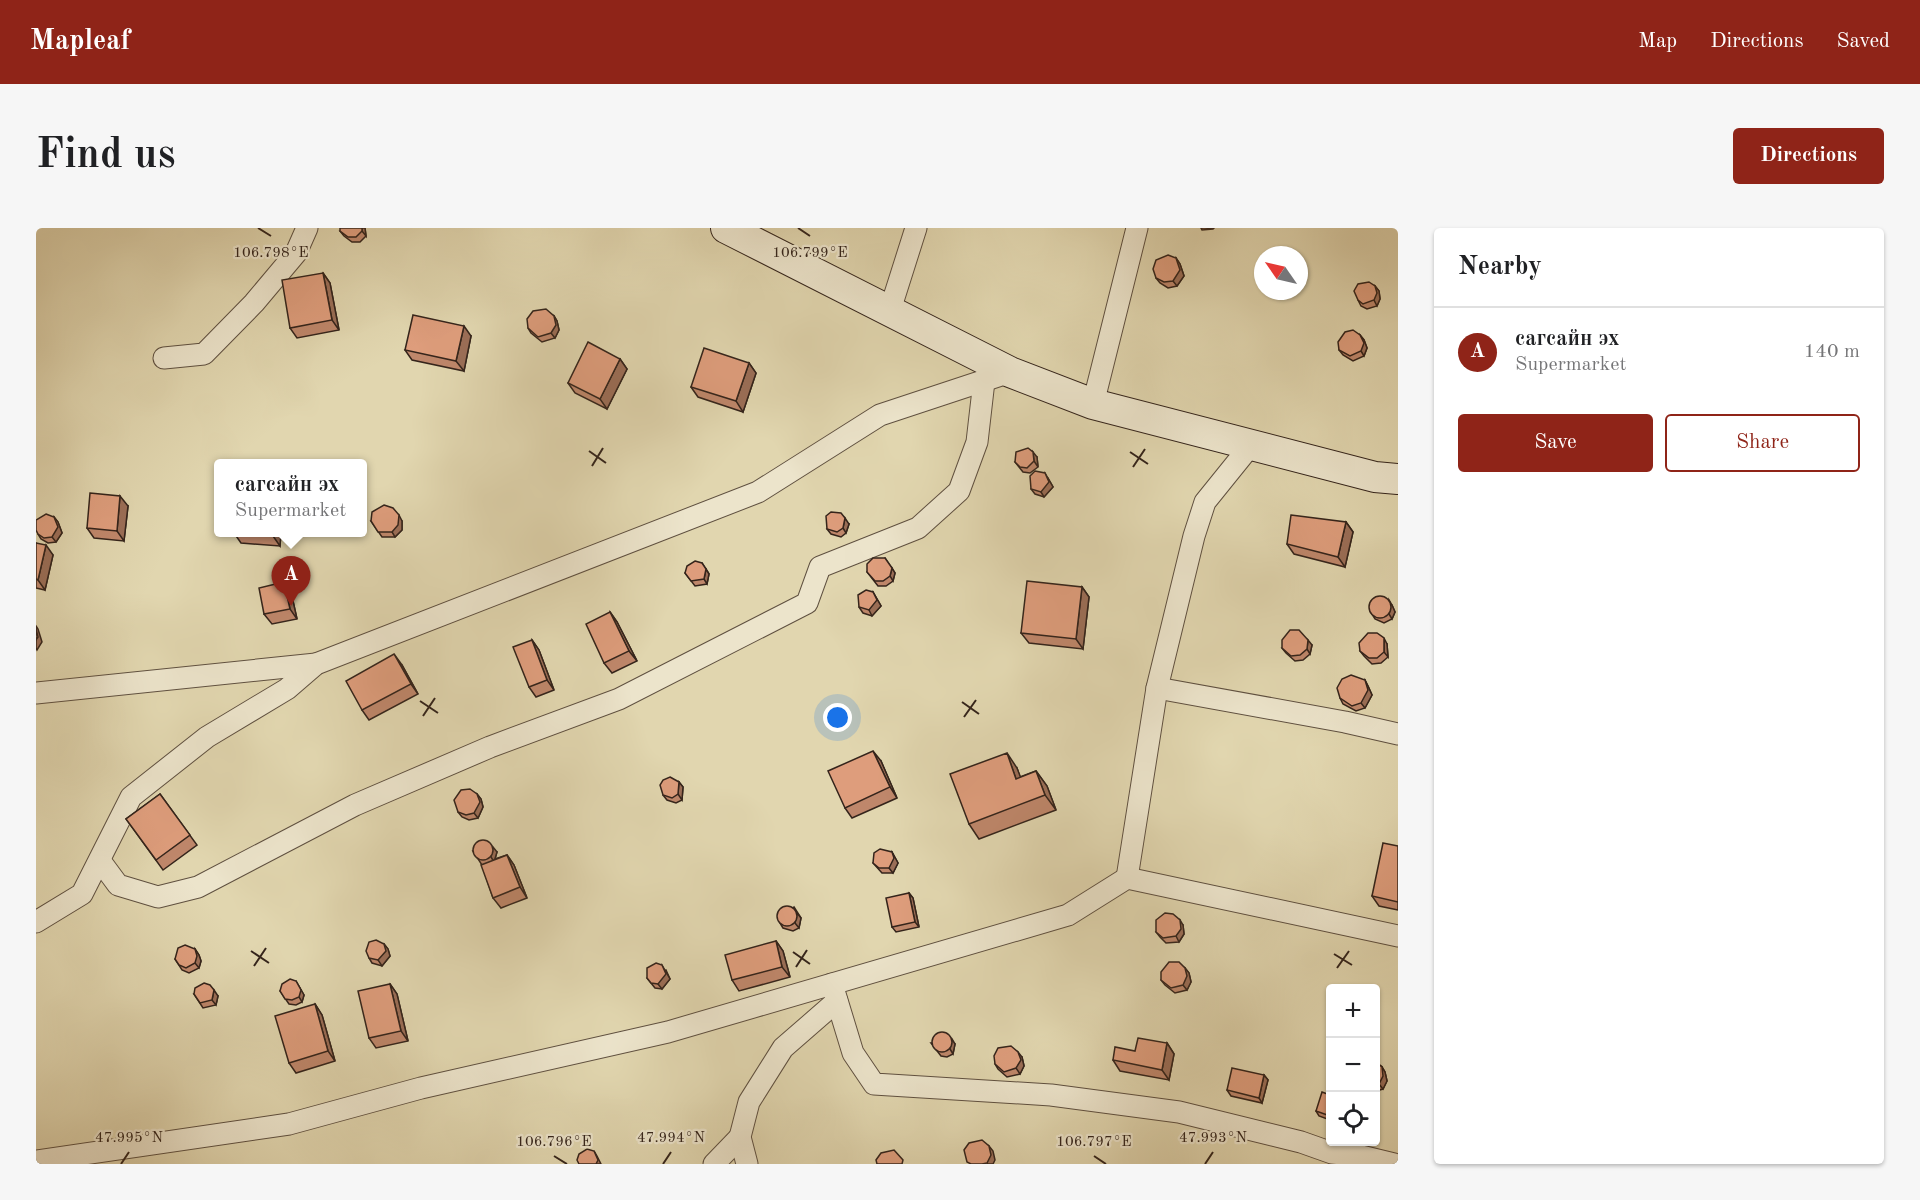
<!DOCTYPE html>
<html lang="en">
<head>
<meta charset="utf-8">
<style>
	body { margin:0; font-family:"Old Standard TT",serif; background:#f6f6f6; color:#202124 }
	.controls { position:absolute; right:18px; bottom:18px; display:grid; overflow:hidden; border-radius:6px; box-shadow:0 2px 4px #0004 }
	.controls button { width:54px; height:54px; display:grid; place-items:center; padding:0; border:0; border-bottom:2px solid #e0e0e0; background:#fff; color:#202124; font:30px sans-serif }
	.compass { position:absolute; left:1218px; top:18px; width:54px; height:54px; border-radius:50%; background:#fff; box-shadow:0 2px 4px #0004; rotate:304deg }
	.you { position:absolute; left:802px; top:490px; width:21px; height:21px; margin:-15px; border:4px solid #fff; border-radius:50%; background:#1a73e8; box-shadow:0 0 0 9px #1a73e833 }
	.badge { display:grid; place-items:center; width:39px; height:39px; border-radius:50%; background:#8f2418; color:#fff; font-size:20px; font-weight:700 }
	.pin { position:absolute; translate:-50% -50px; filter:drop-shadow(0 2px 3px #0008) }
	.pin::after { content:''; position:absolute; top:32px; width:21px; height:18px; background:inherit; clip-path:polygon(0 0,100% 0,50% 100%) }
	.popup { position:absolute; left:178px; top:231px; width:153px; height:78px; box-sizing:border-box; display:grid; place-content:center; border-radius:6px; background:#fff; filter:drop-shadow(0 2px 4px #0005); font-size:20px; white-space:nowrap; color:#757577 }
	.popup b { font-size:22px; color:#202124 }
	.popup::after { content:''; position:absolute; left:50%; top:100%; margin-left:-12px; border:12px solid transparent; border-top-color:#fff }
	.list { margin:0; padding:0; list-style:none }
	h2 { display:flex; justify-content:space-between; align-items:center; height:78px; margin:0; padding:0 24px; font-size:26px }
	h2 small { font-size:20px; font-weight:400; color:#757577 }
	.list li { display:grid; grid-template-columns:39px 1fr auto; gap:18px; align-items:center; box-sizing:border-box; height:90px; padding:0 24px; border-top:2px solid #e0e0e0 }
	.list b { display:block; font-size:22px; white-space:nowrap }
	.list p { margin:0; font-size:20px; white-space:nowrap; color:#757577 }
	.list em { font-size:20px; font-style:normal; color:#757577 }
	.actions { display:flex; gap:12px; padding:18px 24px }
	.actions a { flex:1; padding:14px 0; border:2px solid #8f2418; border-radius:6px; text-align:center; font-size:21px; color:#8f2418 }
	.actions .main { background:#8f2418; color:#fff }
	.icon { flex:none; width:33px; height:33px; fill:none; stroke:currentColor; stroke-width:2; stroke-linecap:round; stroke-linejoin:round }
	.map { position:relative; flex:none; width:1362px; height:936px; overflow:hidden; border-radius:6px }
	header { display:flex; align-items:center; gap:36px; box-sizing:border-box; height:84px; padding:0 30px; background:#8f2418; color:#fff }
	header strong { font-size:28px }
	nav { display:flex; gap:33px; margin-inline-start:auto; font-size:21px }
	.intro { display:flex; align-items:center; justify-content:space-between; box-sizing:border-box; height:144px; padding:0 36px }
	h1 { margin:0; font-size:42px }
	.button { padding:15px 27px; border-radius:6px; background:#8f2418; color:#fff; font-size:21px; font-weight:700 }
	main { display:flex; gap:36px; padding:0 36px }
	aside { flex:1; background:#fff; border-radius:6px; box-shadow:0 2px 4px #0004 }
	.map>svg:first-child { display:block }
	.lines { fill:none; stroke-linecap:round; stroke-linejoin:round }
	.street-casing { stroke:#5f5040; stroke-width:23 }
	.secondary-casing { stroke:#34241b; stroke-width:32 }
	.street { stroke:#ece4cb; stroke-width:21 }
	.secondary { stroke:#ece4cb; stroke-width:30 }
	.wall { fill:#bf876b; stroke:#34241b; stroke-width:1.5 }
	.shaded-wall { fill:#9b6e57; stroke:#34241b; stroke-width:1.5 }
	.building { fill:#de9d7c; stroke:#34241b; stroke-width:1.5 }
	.ticks { fill:none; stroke:#34241b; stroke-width:2 }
	.ticks-label { font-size:15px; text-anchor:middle; fill:#34241b; stroke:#ece4cb; stroke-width:4.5; stroke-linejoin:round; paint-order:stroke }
</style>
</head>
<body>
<header>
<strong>Mapleaf</strong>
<nav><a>Map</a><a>Directions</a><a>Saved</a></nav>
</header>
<div class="intro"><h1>Find us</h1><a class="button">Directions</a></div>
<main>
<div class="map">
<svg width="1362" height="936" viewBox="0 0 1362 936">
	<rect width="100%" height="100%" fill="#e1d6af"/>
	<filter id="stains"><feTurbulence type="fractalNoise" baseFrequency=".00333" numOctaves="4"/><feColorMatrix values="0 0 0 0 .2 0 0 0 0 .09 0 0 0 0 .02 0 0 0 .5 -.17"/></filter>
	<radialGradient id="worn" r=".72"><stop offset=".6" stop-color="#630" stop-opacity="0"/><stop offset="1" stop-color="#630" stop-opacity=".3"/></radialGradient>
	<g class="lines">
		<defs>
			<g id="street">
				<path d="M854,82L880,0"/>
				<path d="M128,130L168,126L218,75L260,25L271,0"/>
				<path d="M1057,176L1101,0"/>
				<path d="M1121,460L1309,494L1362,506"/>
				<path d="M0,465L280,436"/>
				<path d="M65,634L82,657L122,669L162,659L319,577L454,519L583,471L771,375L784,339L882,300L923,263L941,214L948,153"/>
				<path d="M1091,650L1121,460L1158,308L1169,274L1215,217"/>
				<path d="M0,694L46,666L95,569L171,509L251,461L280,436L722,264L844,187L974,144"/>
				<path d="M796,756L817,825L838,856L1015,867L1143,884L1265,914L1296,925L1325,928L1358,936"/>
				<path d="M0,933L253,896L385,860L632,804L1032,687L1091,650L1362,708"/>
				<path d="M678,936L704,909"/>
				<path d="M711,936L704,909L713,874L747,820L801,773"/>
			</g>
			<path id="secondary" d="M690,0L974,144L1057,176L1339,249L1362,251"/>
		</defs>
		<use href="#street" class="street-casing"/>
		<use href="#secondary" class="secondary-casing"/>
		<use href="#street" class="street"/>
		<use href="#secondary" class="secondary"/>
	</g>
	<g class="wall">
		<path d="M329,0L330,8L324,14H316L308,8L304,3Z"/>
		<path d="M1165,0H1178L1177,1L1166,2Z"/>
		<path d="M1140,30L1144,36L1148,48L1141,58L1132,60L1124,55L1120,50Z"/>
		<path d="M287,45L294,55L303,102L261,110L254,100Z"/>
		<path d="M1339,58L1343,63L1344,71L1341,78L1331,81L1325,78L1322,72Z"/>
		<path d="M518,88L521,93L523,102L519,110L506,114L495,105L492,100Z"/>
		<path d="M1324,107L1328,112L1331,120L1328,128L1317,133L1307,127L1303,122Z"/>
		<path d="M435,108L428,143L376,132L369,122Z"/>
		<path d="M584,131L591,141L571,181L539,165L532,155Z"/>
		<path d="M713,135L720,145L707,184L662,169L655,159Z"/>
		<path d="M1001,229L1002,239L994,245L987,244L979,234Z"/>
		<path d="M1012,250L1017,259L1008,269L999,266L995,261Z"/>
		<path d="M92,278L88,313L58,310L51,300Z"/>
		<path d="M18,289L22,294L26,305L20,314L12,315L5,311L2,306Z"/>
		<path d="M335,293H366V302L359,309H346Z"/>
		<path d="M1310,294L1317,304L1309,339L1258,326L1251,316Z"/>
		<path d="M813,296L810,305L805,309L795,306L791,301Z"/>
		<path d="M245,304L244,318L205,315L198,305Z"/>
		<path d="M0,315L17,327L9,362L0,360Z"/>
		<path d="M849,330L859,345L857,353L850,358H842L831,344Z"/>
		<path d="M666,335L673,346L671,356L659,358L649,345Z"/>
		<path d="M1046,359L1053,369L1047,421L993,415L985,405Z"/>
		<path d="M255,364L261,391L236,396L228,386Z"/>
		<path d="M837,364L845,378L836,388L827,385L823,379Z"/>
		<path d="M1356,377L1359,384L1356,391L1348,395L1339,391L1336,386Z"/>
		<path d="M574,384L581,394L601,433L576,445L568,435Z"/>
		<path d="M496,412L503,422L518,462L500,469L493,459Z"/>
		<path d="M1351,416L1352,429L1345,435L1336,436L1328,428L1324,423Z"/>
		<path d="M1276,417L1274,426L1267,432L1259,433L1250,425L1246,420Z"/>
		<path d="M366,437L382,466L333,492L326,482Z"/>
		<path d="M1329,452L1332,458L1336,467L1329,480L1320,483L1307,476L1304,470Z"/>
		<path d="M845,533L861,570L816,590L809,580Z"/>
		<path d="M981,540L984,549L1000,543L1011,558L1020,582L943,611L933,596Z"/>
		<path d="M643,554L647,559L646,572L640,575L631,572L627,567Z"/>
		<path d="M124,566L161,617L127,642L90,591Z"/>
		<path d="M441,566L445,571L447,579L442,590L433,592L426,589L422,584Z"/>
		<path d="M1362,618V682L1343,678L1336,668Z"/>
		<path d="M437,623L461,624L459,631L471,627L478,637L491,670L465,680L457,670L446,637Z"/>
		<path d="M856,624L862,635L857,645H846L837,635Z"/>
		<path d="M873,665L877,670L883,699L860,704L856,699Z"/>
		<path d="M758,679L765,690L763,700L757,703L747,700L744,695Z"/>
		<path d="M1147,697L1148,706L1143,714L1130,715L1124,709L1120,704Z"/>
		<path d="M740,713L747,723L754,749L703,763L696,752Z"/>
		<path d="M348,716L352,721L354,728L346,738L336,735L333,730Z"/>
		<path d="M159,721L163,727L165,733L163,740L153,745L146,742L139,731Z"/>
		<path d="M1149,740L1153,745L1155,754L1151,762L1139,765L1129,757L1125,752Z"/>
		<path d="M630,742L634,751L626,761L619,760L611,750Z"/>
		<path d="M260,753L268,767L266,774L260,777L253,776L244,763Z"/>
		<path d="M354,756L361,766L372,813L340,820L333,810Z"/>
		<path d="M158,766L182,768L180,777L167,780Z"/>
		<path d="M279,776L286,787L299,833L260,845L253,835Z"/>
		<path d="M895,815L919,816L917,826L911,829L905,828Z"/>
		<path d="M1131,815L1138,826L1133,852L1084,843L1077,832L1099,823Z"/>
		<path d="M986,829L988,838L984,846L971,849L962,841L959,836Z"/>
		<path d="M1340,834L1346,839L1349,844L1351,853L1347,861L1340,863Z"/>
		<path d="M1228,847L1232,852L1226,875L1195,868L1191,862Z"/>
		<path d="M1294,867V892L1283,888L1280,883Z"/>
	</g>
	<g class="shaded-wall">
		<path d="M326,0H329L330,8L326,3Z"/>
		<path d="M1140,30L1144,36L1148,48L1141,58L1137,53Z"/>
		<path d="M287,45L294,55L303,102L296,92Z"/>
		<path d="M1339,58L1343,63L1344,71L1341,78L1338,72Z"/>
		<path d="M518,88L521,93L523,102L519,110L515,105Z"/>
		<path d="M428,98L435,108L428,143L420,133Z"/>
		<path d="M1324,107L1328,112L1331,120L1328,128L1325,123Z"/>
		<path d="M584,131L591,141L571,181L564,171Z"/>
		<path d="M713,135L720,145L707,184L700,173Z"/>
		<path d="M997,224L1001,229L1002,239L998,233Z"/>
		<path d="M1009,245L1017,259L1008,269L1005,264Z"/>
		<path d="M84,268L92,278L88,313L81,303Z"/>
		<path d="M363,287L366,293V302L359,309L356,304Z"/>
		<path d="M18,289L22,294L26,305L20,314L16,309Z"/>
		<path d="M809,290L813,296L810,305L807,300Z"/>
		<path d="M1310,294L1317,304L1309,339L1302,329Z"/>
		<path d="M237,304H245L244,318L237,308Z"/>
		<path d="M10,317L17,327L9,362L2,352Z"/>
		<path d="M856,340L859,345L857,353L854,348Z"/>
		<path d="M670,341L673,346L671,356L668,351Z"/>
		<path d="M248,354L255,364L261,391L254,381Z"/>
		<path d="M1046,359L1053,369L1047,421L1040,411Z"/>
		<path d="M837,364L845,378L836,388L833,382Z"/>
		<path d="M1353,372L1356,377L1359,384L1356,391L1353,386Z"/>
		<path d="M574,384L581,394L601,433L593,423Z"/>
		<path d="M0,398L2,401L6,414L1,422L0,420Z"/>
		<path d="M1348,410L1351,416L1352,429L1348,424Z"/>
		<path d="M496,412L503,422L518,462L511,452Z"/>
		<path d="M1272,412L1276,417L1274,426L1271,421Z"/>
		<path d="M358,426L366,437L382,466L375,456Z"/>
		<path d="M1329,452L1332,458L1336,467L1329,480L1325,475Z"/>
		<path d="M837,523L845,533L861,570L854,559Z"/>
		<path d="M971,525L981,540L991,566L980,551Z"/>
		<path d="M1000,543L1011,558L1020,582L1009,567Z"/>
		<path d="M643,554L647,559L646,572L642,566Z"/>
		<path d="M441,566L445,571L447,579L442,590L438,585Z"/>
		<path d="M457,619L461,624L458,634L455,629Z"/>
		<path d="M856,624L862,635L857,645L853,640Z"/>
		<path d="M471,627L478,637L491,670L484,659Z"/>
		<path d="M873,665L877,670L883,699L879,694Z"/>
		<path d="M761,685L765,690L763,700L759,695Z"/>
		<path d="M1144,692L1147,697L1148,706L1143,714L1140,708Z"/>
		<path d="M740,713L747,723L754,749L746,739Z"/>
		<path d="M348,716L352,721L354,728L346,738L342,732Z"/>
		<path d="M159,721L163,727L165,733L163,740L159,735Z"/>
		<path d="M626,737L634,751L626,761L622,756Z"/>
		<path d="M1149,740L1153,745L1155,754L1151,762L1147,757Z"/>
		<path d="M260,753L268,767L266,774L263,769Z"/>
		<path d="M354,756L361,766L372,813L365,803Z"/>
		<path d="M178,762L182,768L180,777L176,772Z"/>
		<path d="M279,776L286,787L299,833L292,823Z"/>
		<path d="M916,811L919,816L917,826L914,821Z"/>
		<path d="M1131,815L1138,826L1133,852L1126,842Z"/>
		<path d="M982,824L986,829L988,838L984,846L980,840Z"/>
		<path d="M1346,839L1349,844L1351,853L1347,861L1343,856Z"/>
		<path d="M1228,847L1232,852L1226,875L1223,870Z"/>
		<path d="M953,918L957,923L959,932L957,936H952L951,935Z"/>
		<path d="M558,923L561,928L565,936H560Z"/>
	</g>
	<g class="building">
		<path d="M304,0H326V3L320,9H312L304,3Z"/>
		<path d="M1132,27L1140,30L1144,42L1137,53L1128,54L1120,50L1117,41L1120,32Z"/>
		<path d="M287,45L296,92L254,100L246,52Z"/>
		<path d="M1333,54L1339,58L1341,65L1338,72L1327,76L1322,72L1318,63L1322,56Z"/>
		<path d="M510,81L518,88L520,97L515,105L502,109L492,100L491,91L497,83Z"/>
		<path d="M377,87L428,98L420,133L369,122Z"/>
		<path d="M1317,102L1324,107L1328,115L1325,123L1314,128L1303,122L1302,114L1309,104Z"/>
		<path d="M552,114L584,131L564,171L532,155Z"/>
		<path d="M668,120L713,135L700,173L655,159Z"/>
		<path d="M992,220L997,224L998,233L991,240L984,239L979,234L980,224Z"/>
		<path d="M999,243L1009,245L1013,254L1005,264L995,261L994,248Z"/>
		<path d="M54,265L84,268L81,303L51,300Z"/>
		<path d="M348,277L357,280L363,287L362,297L356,304H342L335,293L336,284Z"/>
		<path d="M795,284L805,285L809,290L807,300L801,304L791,301L790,288Z"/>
		<path d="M10,286L18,289L22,299L16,309L8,310L2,306L0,302V292Z"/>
		<path d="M1255,287L1310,294L1302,329L1251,316Z"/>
		<path d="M198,304H237V308L198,305Z"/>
		<path d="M0,315L10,317L2,352L0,351Z"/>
		<path d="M837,330H849L856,340L854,348L847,353H839L831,344V336Z"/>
		<path d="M659,333L666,335L670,341L668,351L655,353L649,345L651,338Z"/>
		<path d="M991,353L1046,359L1040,411L985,405Z"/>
		<path d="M248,354L254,381L228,386L223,360Z"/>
		<path d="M830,362L837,364L841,372L833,382L823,379L822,367Z"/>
		<circle cx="1344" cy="379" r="11"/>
		<path d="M574,384L593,423L568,435L550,396Z"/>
		<path d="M0,401L2,409L0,412Z"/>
		<path d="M1254,402H1263L1272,412L1271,421L1264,427L1255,428L1246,420V412Z"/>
		<path d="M1332,405H1341L1348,410V424L1341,430H1333L1324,423L1323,415Z"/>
		<path d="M496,412L511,452L493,459L477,419Z"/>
		<path d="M358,426L375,456L326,482L310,453Z"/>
		<path d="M1315,447L1329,452L1332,462L1325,475L1316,478L1304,470L1301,460L1306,451Z"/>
		<path d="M837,523L854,559L809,580L792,543Z"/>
		<path d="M971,525L980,551L1000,543L1009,567L933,596L914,546Z"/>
		<path d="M634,549L643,554L642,566L636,570L627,567L624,557L627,552Z"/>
		<path d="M434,561L441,566L444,574L438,585L430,587L422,584L418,572L425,562Z"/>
		<path d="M124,566L154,607L120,632L90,591Z"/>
		<circle cx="447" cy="622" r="10"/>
		<path d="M1347,615L1362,618V674L1336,668Z"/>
		<path d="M844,621L856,624L858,630L853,640H843L837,635L838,625Z"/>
		<path d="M471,627L484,659L457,670L445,637Z"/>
		<path d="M873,665L879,694L856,699L850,670Z"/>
		<circle cx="751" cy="688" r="10"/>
		<path d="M1129,685L1137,686L1144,692L1145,701L1140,708L1127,710L1120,704V692Z"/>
		<path d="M340,712L348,716L350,723L342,732L333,730L330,723L333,714Z"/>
		<path d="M740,713L746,739L696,752L689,727Z"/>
		<path d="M149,717L159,721L161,728L159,735L150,740L143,737L139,731L142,720Z"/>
		<path d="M1133,734H1143L1149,740L1151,748L1147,757L1135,760L1125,752V744Z"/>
		<path d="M620,735L626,737L630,746L622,756L615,755L611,750V740Z"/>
		<path d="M254,751L260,753L265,762L263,769L256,772L249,771L244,763L246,756Z"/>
		<path d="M168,755L174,757L178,762L176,772L164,775L158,766L159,760Z"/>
		<path d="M354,756L365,803L333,810L322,763Z"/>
		<path d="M279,776L292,823L253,835L239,788Z"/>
		<circle cx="906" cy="814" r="10"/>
		<path d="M1102,810L1131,815L1126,842L1077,832L1079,819L1099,823Z"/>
		<path d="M975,818L982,824L985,832L980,840L968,844L959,836L958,828L962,820Z"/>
		<path d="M1340,834L1346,839L1347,848L1343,856L1340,857Z"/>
		<path d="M1196,840L1228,847L1223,870L1191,862Z"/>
		<path d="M1286,864L1294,867V888L1280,883Z"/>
		<path d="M946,912L953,918L955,927L951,935L946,936H935L931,934L928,922L933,915Z"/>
		<path d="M551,921L558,923L562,932L560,936H543L541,932L543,926Z"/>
		<path d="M858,922L867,932L866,936H841L840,932L845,925Z"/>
	</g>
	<path class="ticks" d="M222,0L235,8M762,0L774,8M553,223L570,235M1094,224L1112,236M556,238L567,220M1097,239L1109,221M384,473L402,485M926,474L943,486M387,488L399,470M928,489L940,472M215,723L233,735M757,724L774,736M1298,726L1316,737M218,738L230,720M760,739L771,722M1301,740L1313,723M518,928L531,936M1058,928L1070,936M85,936L93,924M627,936L635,924M1169,936L1177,924"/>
	<g class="ticks-label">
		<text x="235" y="29">106.798°E</text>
		<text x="774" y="29">106.799°E</text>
		<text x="93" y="914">47.995°N</text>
		<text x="635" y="914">47.994°N</text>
		<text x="1177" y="914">47.993°N</text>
		<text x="518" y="918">106.796°E</text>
		<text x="1058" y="918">106.797°E</text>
	</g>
	<rect width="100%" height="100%" filter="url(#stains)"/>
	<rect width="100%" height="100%" fill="url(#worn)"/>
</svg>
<div class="controls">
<button>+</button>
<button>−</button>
<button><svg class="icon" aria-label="locate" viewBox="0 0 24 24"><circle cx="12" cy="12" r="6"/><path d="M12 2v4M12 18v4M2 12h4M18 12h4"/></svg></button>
</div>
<svg class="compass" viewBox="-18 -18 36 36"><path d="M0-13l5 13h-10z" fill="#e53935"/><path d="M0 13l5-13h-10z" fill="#757577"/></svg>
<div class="you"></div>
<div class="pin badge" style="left:255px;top:378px">A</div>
<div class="popup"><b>сагсайн эх</b>Supermarket</div>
</div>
<aside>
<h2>Nearby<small></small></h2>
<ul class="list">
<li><span class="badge">A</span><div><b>сагсайн эх</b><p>Supermarket</p></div><em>140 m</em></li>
</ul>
<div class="actions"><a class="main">Save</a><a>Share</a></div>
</aside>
</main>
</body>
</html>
